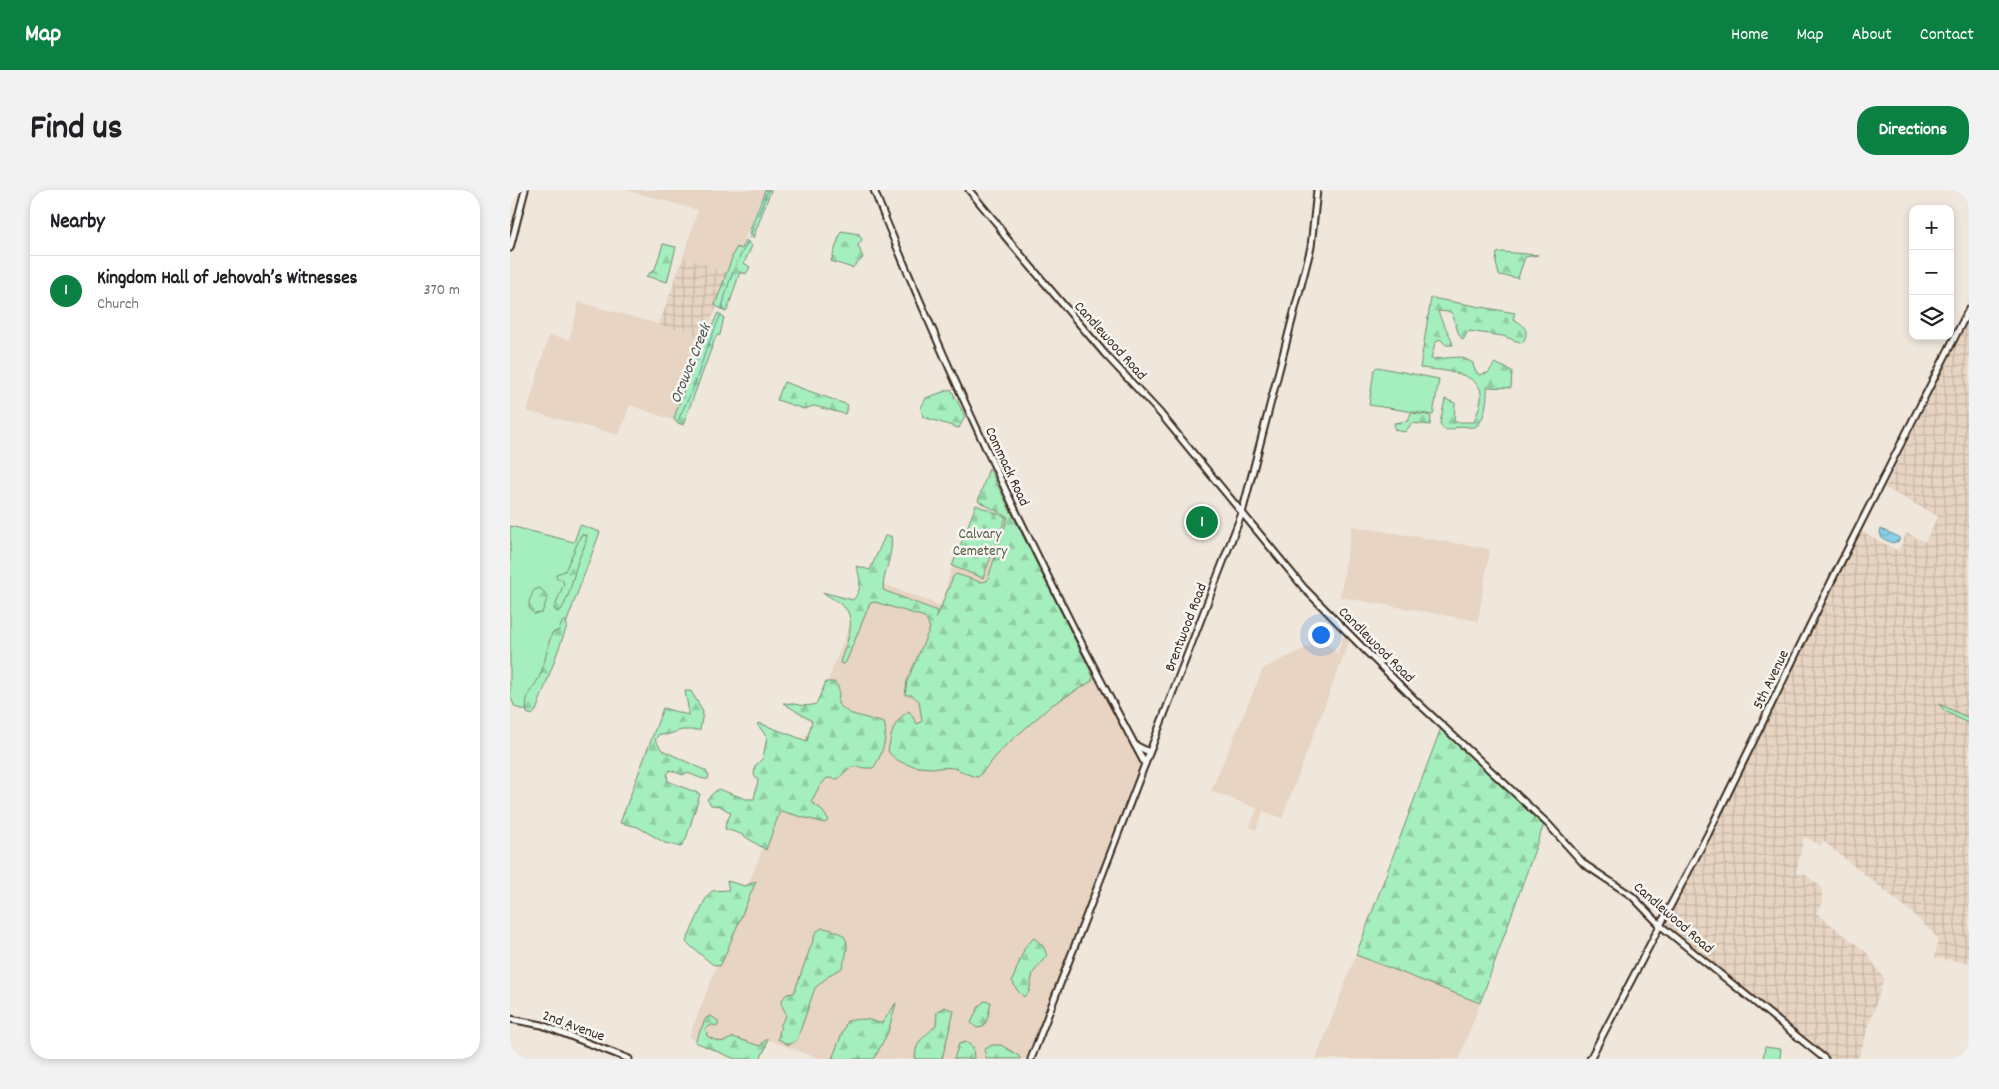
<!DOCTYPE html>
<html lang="en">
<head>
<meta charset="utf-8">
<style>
	body { margin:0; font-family:Dekko,sans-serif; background:#f2f2f2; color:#202124 }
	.controls { position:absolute; right:15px; top:15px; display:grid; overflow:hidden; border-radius:10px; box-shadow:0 2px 8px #0003 }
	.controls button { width:45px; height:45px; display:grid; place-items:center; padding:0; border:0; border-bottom:1px solid #e0e0e0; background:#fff; color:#202124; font:25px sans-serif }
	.you { position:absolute; left:810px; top:444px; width:18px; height:18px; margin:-12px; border:4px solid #fff; border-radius:50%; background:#1a73e8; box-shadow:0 0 0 8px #1a73e833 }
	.badge { display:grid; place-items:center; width:32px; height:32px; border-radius:50%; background:#0b8043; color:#fff; font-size:16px; font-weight:700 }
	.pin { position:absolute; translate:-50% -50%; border:2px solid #fff; box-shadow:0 1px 5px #0006 }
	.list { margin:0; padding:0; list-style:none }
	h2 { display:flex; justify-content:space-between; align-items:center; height:65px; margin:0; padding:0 20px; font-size:21px }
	h2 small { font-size:16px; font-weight:400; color:#757577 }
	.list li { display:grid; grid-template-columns:32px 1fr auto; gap:15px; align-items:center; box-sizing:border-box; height:70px; padding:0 20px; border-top:1px solid #e0e0e0 }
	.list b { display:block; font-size:19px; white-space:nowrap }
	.list p { margin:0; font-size:16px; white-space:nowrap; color:#757577 }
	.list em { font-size:16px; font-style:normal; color:#757577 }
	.icon { flex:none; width:28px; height:28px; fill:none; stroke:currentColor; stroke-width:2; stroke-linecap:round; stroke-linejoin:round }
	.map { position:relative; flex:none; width:1459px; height:869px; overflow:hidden; border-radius:20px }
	header { display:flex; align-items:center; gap:30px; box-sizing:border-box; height:70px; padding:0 25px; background:#0b8043; color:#fff }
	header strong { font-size:24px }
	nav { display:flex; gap:28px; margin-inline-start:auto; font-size:18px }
	.intro { display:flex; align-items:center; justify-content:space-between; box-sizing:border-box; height:120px; padding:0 30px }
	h1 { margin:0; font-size:35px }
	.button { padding:12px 22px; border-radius:20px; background:#0b8043; color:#fff; font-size:18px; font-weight:700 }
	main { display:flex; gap:30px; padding:0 30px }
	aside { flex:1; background:#fff; border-radius:20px; box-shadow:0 2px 8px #0003 }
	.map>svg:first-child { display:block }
	.built { fill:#e7d4c2 }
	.industrial { fill:url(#industrial-grid) }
	.green { fill:#a5eebd; stroke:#708c6e }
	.forest { fill:url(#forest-firs); stroke:#708c6e }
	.cemetery { fill:url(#cemetery-stones); stroke:#708c6e }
	.water { fill:url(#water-waves); stroke:#698e97 }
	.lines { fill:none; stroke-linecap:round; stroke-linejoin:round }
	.stream { stroke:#698e97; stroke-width:1 }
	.secondary-casing { stroke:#3b2a1e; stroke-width:9 }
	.secondary { stroke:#f6f6f2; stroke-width:5 }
	.labels { text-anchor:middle; stroke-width:5; stroke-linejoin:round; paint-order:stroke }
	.street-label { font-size:15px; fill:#3b2a1e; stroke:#f6f6f2 }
	.park-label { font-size:15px; fill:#565b46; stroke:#f6f6f2 }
	.water-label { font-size:16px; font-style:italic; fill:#4e5450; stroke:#f6f6f2 }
</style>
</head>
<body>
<header>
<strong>Map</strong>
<nav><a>Home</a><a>Map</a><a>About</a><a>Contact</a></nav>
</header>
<div class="intro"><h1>Find us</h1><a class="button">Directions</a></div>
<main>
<aside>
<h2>Nearby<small></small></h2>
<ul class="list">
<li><span class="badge">1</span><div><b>Kingdom Hall of Jehovah’s Witnesses</b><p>Church</p></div><em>370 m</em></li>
</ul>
</aside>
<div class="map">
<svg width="1459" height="869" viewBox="0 0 1459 869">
	<defs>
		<pattern id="industrial-grid" width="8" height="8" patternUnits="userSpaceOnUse" patternTransform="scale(1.25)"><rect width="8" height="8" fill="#e7d4c2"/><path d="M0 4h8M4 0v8" fill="none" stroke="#c7b6a6"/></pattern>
		<pattern id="forest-firs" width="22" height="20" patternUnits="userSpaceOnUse" patternTransform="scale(1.25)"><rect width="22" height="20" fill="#a5eebd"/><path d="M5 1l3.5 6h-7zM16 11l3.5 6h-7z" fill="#8fcca2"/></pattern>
		<pattern id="cemetery-stones" width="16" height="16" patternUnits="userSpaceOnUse" patternTransform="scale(1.25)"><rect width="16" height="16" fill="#a5eebd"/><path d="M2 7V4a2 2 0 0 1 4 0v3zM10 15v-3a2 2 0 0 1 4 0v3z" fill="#8fcca2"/></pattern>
		<pattern id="water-waves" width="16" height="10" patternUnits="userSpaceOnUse" patternTransform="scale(1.25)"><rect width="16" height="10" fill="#87d0e8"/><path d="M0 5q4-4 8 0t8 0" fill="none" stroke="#75b3c7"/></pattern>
	</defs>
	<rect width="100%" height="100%" fill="#efe7dc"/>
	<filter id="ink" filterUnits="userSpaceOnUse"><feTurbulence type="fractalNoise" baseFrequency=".02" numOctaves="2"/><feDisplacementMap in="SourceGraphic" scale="10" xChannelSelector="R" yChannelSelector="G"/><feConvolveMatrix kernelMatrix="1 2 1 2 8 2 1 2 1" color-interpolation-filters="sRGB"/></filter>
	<g filter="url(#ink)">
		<g class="built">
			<path d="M116,0H254L221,84L173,67L188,20Z"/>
			<path d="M69,112L194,147L165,231L120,215L109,245L17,221L39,145L59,150Z"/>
			<path d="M500,318L630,574L517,869H310L259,850L251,869H233L179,847L358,388L431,416L442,376L473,388Z"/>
			<path d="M842,336L980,359L968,431L830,407Z"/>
			<path d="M835,443L840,449L772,628L753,621L746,640L740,637L747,618L701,601L753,479L813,449L827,463Z"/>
			<path d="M846,765L970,813L949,869H806Z"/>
		</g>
		<g class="industrial">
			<path d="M173,67L221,84L194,147L149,135Z"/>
			<path d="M1459,127V773L1425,768L1428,748L1398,719L1313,651L1310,655L1294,646L1286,684L1296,685L1311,697L1313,713L1306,723L1356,762L1374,789L1348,869H1315L1151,736L1351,341L1388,361L1397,343L1415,352L1428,326L1375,298Z"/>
		</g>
		<g class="green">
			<path d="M867,177L929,189L923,225L859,215L864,180Z"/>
			<path d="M70,335L90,342L23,523L5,517L0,506V336L64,352Z"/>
			<path d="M1255,857L1271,859L1270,869H1253Z"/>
		</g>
		<g class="forest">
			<path d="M255,0H261L243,48L239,42Z"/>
			<path d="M331,41L349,44L352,50L348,55L353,68L342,78L321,71Z"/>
			<path d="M236,50L242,56L234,73L240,77L236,84L230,82L217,121L215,122L205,115L224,62L227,57L232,59Z"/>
			<path d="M153,54L166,57L157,92L136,86L145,79Z"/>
			<path d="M992,62L1028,65L1015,67L1008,88L989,85L986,73L987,63Z"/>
			<path d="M921,108L1005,123L1003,129C1014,134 1021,142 1012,153L993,146L958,141L953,150C945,141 947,133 941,122L928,121C931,133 940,142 943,155H936L930,149L925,153L921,169L951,167L963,173L964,178L969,185L978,183L985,173L1002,181L1001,198L977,197C978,205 975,235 964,237C959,238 953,235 948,237C942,239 940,241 933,239L930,233L935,209L945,213L944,232H964C967,224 975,206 969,197C959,181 928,180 910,178Z"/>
			<path d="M208,123L214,127L210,145L206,146L173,235L166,232L164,228L191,152L198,145Z"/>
			<path d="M274,192L338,215L335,224L304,216L294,219L267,210Z"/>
			<path d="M441,199L455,226L449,238L413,227L411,218L416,208Z"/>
			<path d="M901,223L918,225L921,227L920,235L902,233L895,242L885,240L884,233L898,231Z"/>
			<path d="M479,278L583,486L582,491L542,515L495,556L468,587C458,586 452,580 443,578C438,577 432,578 427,578C410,578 388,576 378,561C382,542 382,533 399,521L407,534L412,531L409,511L402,505H395L397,491L420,438L415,427L365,412L360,413L336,472L334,474L330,473C334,458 348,432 335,418C329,412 320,407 312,402L343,410C352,400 351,388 346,376L360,380L375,346H381C384,365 373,381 373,400L427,421L426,429L443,387L446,384L471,392L477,391L498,327L468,311Z"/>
			<path d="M71,345H77C76,355 72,361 68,371C63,387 60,406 51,420L47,422L44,419L54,393L51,389H47L46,384L55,381Z"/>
			<path d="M30,398L38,406L32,423L24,424C15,416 20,409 24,400Z"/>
			<path d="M53,431H56L57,436L26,521L22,525L17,523C14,501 24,501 31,483C36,470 37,456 42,443L49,440Z"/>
			<path d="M316,492H324C332,499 328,504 328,514L339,523L374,533C379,544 371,569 363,578C341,579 346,570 328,589L317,588L309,597L301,612L310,618L319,630L315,633L270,621L256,660L231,644L215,639L216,633L221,623L210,616L201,615L197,609L208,599L236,609H244L248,590L244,585L245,576L253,568L257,547L247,534L249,533L297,551L302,531L273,513C285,513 294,518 306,514Z"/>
			<path d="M175,501H181L193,522L190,540H172L156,545L149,544L145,550L152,560L196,581L199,586L198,589C190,590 184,584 176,583L173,585L160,580L157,585L158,591L190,604L176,649L171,657L155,653L128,637L110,633L153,518L178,525V517Z"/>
			<path d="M1429,514L1459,528V534L1435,521Z"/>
			<path d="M931,538L1034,634L970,813L846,765Z"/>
			<path d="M217,691L235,696L246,691L213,770L210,776L202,774L176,752L196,708L202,701L219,700Z"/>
			<path d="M312,738C342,742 340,754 332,778L321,784L305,798L287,850L279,855L268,849L271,834L276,826C274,814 266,815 277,804L284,803L306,742Z"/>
			<path d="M524,748L533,756L537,765L523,783L519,802L514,807L507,800L502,791L515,757Z"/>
			<path d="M474,811L481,812L477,830L473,837L467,838L461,833L468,818Z"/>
			<path d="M386,813L378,842L364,869H322L337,831C344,830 353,828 359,830C365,831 366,833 372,833Z"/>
			<path d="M435,817L444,821L432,869H405C406,848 414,849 426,835L427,822Z"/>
			<path d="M201,826L208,831V836L202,835L196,838L197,846C207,852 213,854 223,847L250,856L257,848L256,857L250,869H225L185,852L196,828Z"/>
			<path d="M456,852L463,857L464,869H444L449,854Z"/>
			<path d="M482,855H491L509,866L510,869H477L474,860Z"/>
		</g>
		<path class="cemetery" d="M466,315L496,327L473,388L442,376Z"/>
		<path class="water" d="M1371,339L1387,346L1389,347V351L1382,353L1372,348L1370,343Z"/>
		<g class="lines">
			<g class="stream">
				<path d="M239,48L258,0"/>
				<path d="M212,119C217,95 225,73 238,52"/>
				<path d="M168,230L183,199L195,163L211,124"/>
			</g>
			<defs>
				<g id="secondary">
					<path d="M364,0C387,60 413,118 439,177C499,312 565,444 635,574"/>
					<path d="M459,0L488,35L494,45L595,164L650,223L794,398L855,460L906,511L1038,634L1074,674L1122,706L1151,736L1315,869"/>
					<path d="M0,58L15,0"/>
					<path d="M625,555L639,562"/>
					<path d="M0,829L32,835L119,869"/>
					<path d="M521,869L732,323L801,57L807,0"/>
					<path d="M1080,869L1198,644L1325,384L1459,119"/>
				</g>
			</defs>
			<use href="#secondary" class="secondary-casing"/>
			<use href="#secondary" class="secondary"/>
		</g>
	</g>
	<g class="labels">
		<g class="street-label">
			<text transform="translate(601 150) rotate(48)" y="5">Candlewood Road</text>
			<text transform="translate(498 276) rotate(65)" y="5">Commack Road</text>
			<text transform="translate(675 437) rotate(-69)" y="5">Brentwood Road</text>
			<text transform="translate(867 454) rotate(45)" y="5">Candlewood Road</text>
			<text transform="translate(1260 489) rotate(-64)" y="5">5th Avenue</text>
			<text transform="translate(1164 727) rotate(41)" y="5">Candlewood Road</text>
			<text transform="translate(64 835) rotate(20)" y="5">2nd Avenue</text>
		</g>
		<g class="park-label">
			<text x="470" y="348">Calvary<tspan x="470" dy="17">Cemetery</tspan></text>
		</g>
		<g class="water-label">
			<text transform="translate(179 173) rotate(-68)" y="6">Orowoc Creek</text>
		</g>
	</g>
</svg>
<div class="controls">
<button>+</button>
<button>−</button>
<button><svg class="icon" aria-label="layers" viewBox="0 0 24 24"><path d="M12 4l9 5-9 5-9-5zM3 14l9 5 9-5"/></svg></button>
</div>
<div class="you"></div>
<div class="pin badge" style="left:692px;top:332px">1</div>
</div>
</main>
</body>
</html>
